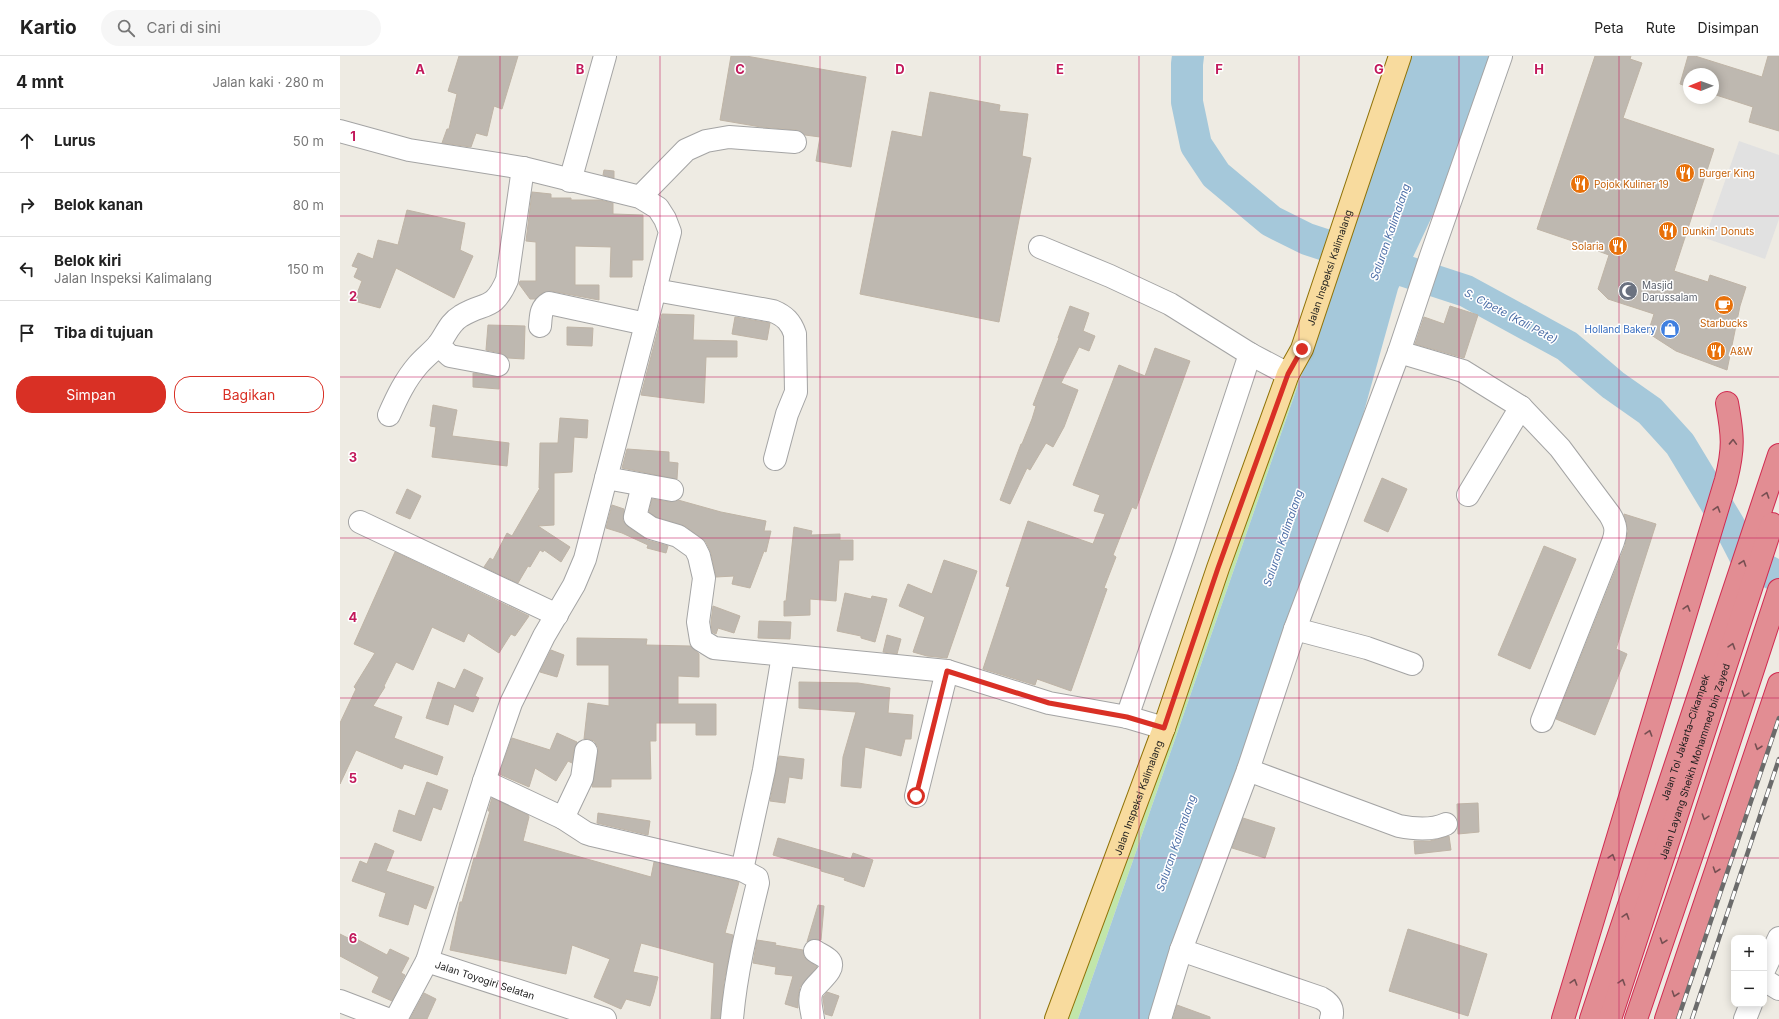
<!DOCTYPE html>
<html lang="id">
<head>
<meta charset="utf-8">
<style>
	body { margin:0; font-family:Inter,sans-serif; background:#f6f6f6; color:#222 }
	.controls { position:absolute; right:12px; bottom:12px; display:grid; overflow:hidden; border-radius:8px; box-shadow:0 2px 10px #0003 }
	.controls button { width:36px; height:36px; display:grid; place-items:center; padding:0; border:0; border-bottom:1px solid #e0e0e0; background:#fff; color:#222; font:20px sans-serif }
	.compass { position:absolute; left:1343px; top:12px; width:36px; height:36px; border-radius:50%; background:#fff; box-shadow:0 2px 10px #0003; rotate:269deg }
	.stop { position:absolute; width:12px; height:12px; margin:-9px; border:3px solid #d93025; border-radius:50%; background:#fff }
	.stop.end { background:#d93025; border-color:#fff; box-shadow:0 1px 4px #0008 }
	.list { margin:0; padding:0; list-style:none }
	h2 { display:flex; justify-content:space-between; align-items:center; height:52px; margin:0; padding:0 16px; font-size:17px }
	h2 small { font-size:13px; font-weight:400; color:#767676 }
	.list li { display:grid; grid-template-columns:26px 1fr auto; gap:12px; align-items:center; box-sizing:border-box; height:64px; padding:0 16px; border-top:1px solid #e0e0e0 }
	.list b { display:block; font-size:15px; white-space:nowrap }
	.list p { margin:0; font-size:13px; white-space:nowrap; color:#767676 }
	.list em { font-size:13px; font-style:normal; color:#767676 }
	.actions { display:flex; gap:8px; padding:12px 16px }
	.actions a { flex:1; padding:9px 0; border:1px solid #d93025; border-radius:16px; text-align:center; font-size:14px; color:#d93025 }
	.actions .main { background:#d93025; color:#fff }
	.icon { flex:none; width:22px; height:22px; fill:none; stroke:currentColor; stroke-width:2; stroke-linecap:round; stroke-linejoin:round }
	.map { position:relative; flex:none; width:1439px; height:963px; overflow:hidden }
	header { display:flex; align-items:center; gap:24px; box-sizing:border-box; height:56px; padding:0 20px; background:#fff; border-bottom:1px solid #e0e0e0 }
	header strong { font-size:19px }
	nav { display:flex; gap:22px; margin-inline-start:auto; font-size:14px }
	.search { width:280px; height:36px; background:#f6f6f6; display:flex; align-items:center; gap:10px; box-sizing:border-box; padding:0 14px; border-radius:22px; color:#767676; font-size:15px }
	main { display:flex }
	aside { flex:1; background:#fff }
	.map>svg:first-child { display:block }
	.grass { fill:#c1e6aa }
	.parking { fill:#e1e1e1 }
	.water { fill:#a5c8da }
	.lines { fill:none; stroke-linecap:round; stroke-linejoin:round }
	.river { stroke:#a5c8da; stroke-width:32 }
	.building { fill:#beb8b0; stroke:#bfb4a6 }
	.minor-casing { stroke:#a4a4a4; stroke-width:24 }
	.major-casing { stroke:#8f7206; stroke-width:24 }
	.highway-casing { stroke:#d12b51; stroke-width:24 }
	.minor { stroke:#fff; stroke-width:22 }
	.major { stroke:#f8db9e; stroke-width:22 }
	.highway { stroke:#e28d93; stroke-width:22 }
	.rail-casing { stroke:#6b6b6b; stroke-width:4.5 }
	.rail { stroke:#fff; stroke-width:3; stroke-dasharray:9; stroke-linecap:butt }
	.oneway { stroke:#764f52 }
	.route { stroke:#d93025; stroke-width:5 }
	.grid { fill:none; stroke:#c2185b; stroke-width:1; stroke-opacity:0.55 }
	.labels { text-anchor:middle; stroke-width:3; stroke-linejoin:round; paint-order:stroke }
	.food-label { font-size:10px; fill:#c56008; stroke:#fff; text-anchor:start }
	.street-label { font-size:10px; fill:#1d1d1d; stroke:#fff }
	.worship-label { font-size:10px; fill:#5b616d; stroke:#fff; text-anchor:start }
	.shop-label { font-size:10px; fill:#366cbe; stroke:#fff; text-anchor:end }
	.water-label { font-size:11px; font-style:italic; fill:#4e70a8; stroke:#fff }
	.grid-label { font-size:13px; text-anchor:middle; font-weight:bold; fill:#c2185b; stroke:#fff; stroke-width:3; stroke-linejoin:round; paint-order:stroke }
</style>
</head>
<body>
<header>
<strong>Kartio</strong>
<div class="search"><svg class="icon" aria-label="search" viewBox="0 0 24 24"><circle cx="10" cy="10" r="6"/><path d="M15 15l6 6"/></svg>Cari di sini</div>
<nav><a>Peta</a><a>Rute</a><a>Disimpan</a></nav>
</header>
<main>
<aside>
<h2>4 mnt<small>Jalan kaki · 280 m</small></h2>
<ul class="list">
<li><svg class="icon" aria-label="ahead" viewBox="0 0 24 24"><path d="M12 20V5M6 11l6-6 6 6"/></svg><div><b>Lurus</b></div><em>50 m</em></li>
<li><svg class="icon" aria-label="right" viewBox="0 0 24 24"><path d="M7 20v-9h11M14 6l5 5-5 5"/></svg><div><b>Belok kanan</b></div><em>80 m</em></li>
<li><svg class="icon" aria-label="left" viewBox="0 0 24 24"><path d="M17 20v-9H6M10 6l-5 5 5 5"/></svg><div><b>Belok kiri</b><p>Jalan Inspeksi Kalimalang</p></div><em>150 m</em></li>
<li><svg class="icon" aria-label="arrive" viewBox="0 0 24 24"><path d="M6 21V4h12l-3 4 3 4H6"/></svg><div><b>Tiba di tujuan</b></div></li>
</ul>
<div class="actions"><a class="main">Simpan</a><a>Bagikan</a></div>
</aside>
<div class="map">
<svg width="1439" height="963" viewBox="0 0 1439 963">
	<rect width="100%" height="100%" fill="#eeebe3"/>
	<path class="grass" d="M1060,0H1072L738,963H718Z"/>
	<path class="parking" d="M1399,85L1439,99V163L1425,203L1365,182Z"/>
	<path class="water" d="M1072,0H1155L1119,103L1058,233L1008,413L812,963H738Z"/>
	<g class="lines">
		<path class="river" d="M848,0L847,8V46L856,89L876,119L931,165L967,183L1126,235L1227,290L1273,329L1310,355L1340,388L1389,469L1407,504L1439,521"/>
	</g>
	<g class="building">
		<path d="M119,0H178L162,53L154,50L147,80L136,77L131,91L102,87L107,73H109L117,38L108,35Z"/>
		<path d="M391,0H406L526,21L511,111L476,105L480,81L465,79L456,74L421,71L380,64Z"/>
		<path d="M1255,0H1291L1290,3L1302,7L1283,62L1374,93L1334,215L1368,226L1370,219L1406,231L1400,250L1387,314L1336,295L1308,277L1314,258L1268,243L1258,233L1269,199L1258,195L1259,194L1197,173Z"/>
		<path d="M1348,0H1355L1422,21L1428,0H1439V75L1409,66L1413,51L1373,38V18H1349V31L1340,28Z"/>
		<path d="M590,36L660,49L659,55L688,58L682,100L691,102L659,266L520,238L552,75L582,81Z"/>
		<path d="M264,114L274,115V122L263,119Z"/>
		<path d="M192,136L211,138V142H231V144H260L273,147V158L303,159V204H292V221H270L271,191L235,190V229H259V244L211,235L202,237L195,243H190L179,228L180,225H196V186L186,185Z"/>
		<path d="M67,154L125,167L120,194L133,200L114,242L56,212L40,252L14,245L22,225L14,221L18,212L12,210L18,197L33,203L38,184L58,189Z"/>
		<path d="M730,250L749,257L743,275L755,280L749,295L739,291L721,327L738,334L724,371L713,391L706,387L690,414L687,412L670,448L660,444L681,388H682L692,363L696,350L693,349L719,282H718Z"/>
		<path d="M1110,250L1138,259L1124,302L1075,288L1084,261L1104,268Z"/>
		<path d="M322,258L354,259L353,284L397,285V301H366L364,347L301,339Z"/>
		<path d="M395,261L430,267L427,284L392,278Z"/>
		<path d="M148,269L185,270L184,303L168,302L161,297L146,294Z"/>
		<path d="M227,271L253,272L252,290L227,289Z"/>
		<path d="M815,292L850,305L796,453L792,451L773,499L776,501L764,532L767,533L731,635L697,623L695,629L643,613L670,531L666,530L688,465L753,488L765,458L754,455L760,439L733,429L779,309L805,320Z"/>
		<path d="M133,317L159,321V333L133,331Z"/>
		<path d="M93,349L117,354L112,380L169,387L167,410L92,401L96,371L90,370Z"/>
		<path d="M220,362L248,364L247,382L234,381L232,416L214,417V469L198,470L230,491L221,506L204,494L203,496L200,494L190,511L188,510L178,527L144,511L150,502L153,504L167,477L172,480L200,432H199L200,387H218Z"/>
		<path d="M287,393L329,396V406L338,407L337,423L282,412Z"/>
		<path d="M1042,422L1067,433L1048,476L1024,465Z"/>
		<path d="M67,433L81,440L70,463L56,457Z"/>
		<path d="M312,443L330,446L338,444L381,456L426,465L424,475H431L426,496L424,495L410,532L392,528L394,520L376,521L371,497L366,486L345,470L316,461L309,456Z"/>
		<path d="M272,449L284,453L283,465L288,471L307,484L328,490L326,497L307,492L308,489L282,477L266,472Z"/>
		<path d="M1284,458L1316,468L1276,593L1287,598L1255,679L1216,663L1285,490L1288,475Z"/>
		<path d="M454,471L472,475L471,479L500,478V484H513V504H499L496,545L470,543V559L444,560V545H446Z"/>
		<path d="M1204,490L1236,503L1190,613L1158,599Z"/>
		<path d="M55,496L189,560L175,580L171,578L159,597L128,577L124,586L92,571L73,614L56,606L44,630L45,631L33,650L62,661L54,682L103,701L97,719L64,708L62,713L16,694L0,728V667L16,633L14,631L35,597L14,588Z"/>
		<path d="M604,504L637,515L607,602L587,600L573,596L585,561L559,550L568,528L592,538Z"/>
		<path d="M505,537L531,543L532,540L547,543L535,586L521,582V580L497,575Z"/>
		<path d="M373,550L400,560L394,577L378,572L376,578L372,576L371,566Z"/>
		<path d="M419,565L451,566L450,583L418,582Z"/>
		<path d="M547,579L561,583L557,598L543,596Z"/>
		<path d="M237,582L307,583L306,589L350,590L359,598V621L338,620V648H376V679H356V667H316V685H310L311,723H271V731H252L258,696V691L254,685L248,683H244L248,647L269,650V609H237Z"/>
		<path d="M211,594L224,599L217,621L200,616Z"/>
		<path d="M124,613L143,622L135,640L139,642L133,656L114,648L108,669L86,662L98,626L115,633Z"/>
		<path d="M459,626L518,627L550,632L548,657L573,659L571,683H565L561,700L525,691L521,732L501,730L503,701L516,656L459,652Z"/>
		<path d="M217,677L237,686L234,693L232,707L228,705L216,725L195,712L189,731L159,718L172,682L210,694Z"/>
		<path d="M439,700L464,703L462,723L449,721L445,747L430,745Z"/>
		<path d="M87,726L108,734L101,754L93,751L81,785L53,775L59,754L75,760Z"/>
		<path d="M152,742L188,759L189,761L183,785L311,821L314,806L399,826L385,877L393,879L384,926L380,963H371L374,907L301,887L293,916L318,921L314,937L310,950L286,943L281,953L254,941L270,903L232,889L226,918L110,894L120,846H122L134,802H136L150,755H148Z"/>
		<path d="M1138,747L1139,776L1118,778L1117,748Z"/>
		<path d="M258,757L310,765L308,779L257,767Z"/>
		<path d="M903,762L935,772L925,802L892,792Z"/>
		<path d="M1109,780L1111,794L1075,798L1074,785H1090Z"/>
		<path d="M438,782L511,803L513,797L533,804L524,831L504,824L505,822L481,815V813L433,799Z"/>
		<path d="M35,787L54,795L46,815L94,831L86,853L74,848L68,869L39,860L46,837L12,825L20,805L27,808Z"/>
		<path d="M478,849L484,850L481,884L476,883L467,886Z"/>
		<path d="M1068,873L1147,898L1128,960L1049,935Z"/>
		<path d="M0,878L8,882L9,879L47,899L50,893L69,902L61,917L65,919L52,945L32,936L39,921L0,900Z"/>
		<path d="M417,884L436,887L435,889L463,894L464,901L477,911L460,931L458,942V952L445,948L453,920L435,918L436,911L413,907Z"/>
		<path d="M487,936L499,940L492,960L485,958L484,950L483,941Z"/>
		<path d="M84,937L96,943L87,963H70Z"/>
		<path d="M837,949L870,961V963H833Z"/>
	</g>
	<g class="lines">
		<defs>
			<g id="minor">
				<path d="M0,75L69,94L183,112L300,141L318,152L325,163L330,176L245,503L234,529L204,580L171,647L144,725L87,905L56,963"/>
				<path d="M230,125L265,0"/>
				<path d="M300,141L346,94L366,85L389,81L455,86"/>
				<path d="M700,191L770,220L830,248L910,298L948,318"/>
				<path d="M315,234L433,255C445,260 451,266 455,278L456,336L447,358L435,403"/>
				<path d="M200,270C201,261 200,252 209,247L306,268"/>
				<path d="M98,289L110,300L158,309"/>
				<path d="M1059,296L1123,315L1181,351L1220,392L1270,459C1276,469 1277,475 1273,486L1202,665"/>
				<path d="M49,359C57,341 65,324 78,309C84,302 92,296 98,289C106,279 109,267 121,260C145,245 153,256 167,224L183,112"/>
				<path d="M266,422L332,434"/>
				<path d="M303,429L295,461L311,472L338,480L355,492L359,500L364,522L358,566L361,584L374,592L607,615L709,647L787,661L824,672"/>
				<path d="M1128,439L1181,351"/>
				<path d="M20,466L217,559"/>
				<path d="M955,573L1027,592L1072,608"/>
				<path d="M787,661L844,497L910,298"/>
				<path d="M908,714L1059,770C1074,773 1091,775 1106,768"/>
				<path d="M144,725L223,762L242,722L246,695"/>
				<path d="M576,740L607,615"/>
				<path d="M223,762L246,777L252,779L402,814L417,822L418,827C407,872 396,916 392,963"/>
				<path d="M402,814L424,714L443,599"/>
				<path d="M841,894L981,942C990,947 994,953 991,963"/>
				<path id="s1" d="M87,905L265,963"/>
				<path d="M1424,914L1439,882"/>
				<path d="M1424,924L1439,933"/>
				<path d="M0,945L47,963"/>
				<path d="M473,963C472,954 468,944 472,935C476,927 498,913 489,904C485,900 479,898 475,895"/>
				<path d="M820,963L841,894L908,714L955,573L1059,296L1091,200L1161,0"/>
				<path d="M1405,963L1411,948"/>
			</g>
			<g id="major">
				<path id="s2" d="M716,963L824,672L878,512L948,318L962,293L1060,0"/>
			</g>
			<g id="highway">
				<path d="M1223,963L1386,424C1394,392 1393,380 1387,347"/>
				<path id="s3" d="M1251,963L1439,399"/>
				<path id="s4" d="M1270,963L1432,468"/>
				<path d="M1296,963L1359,778L1439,534"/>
				<path d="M1326,963L1439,628"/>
			</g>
		</defs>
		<use href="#minor" class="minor-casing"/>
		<use href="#major" class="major-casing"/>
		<use href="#highway" class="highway-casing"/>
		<use href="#minor" class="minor"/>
		<use href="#major" class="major"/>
		<use href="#highway" class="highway"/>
		<defs>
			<g id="rail">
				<path d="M1338,963L1439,662"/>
				<path d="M1352,963L1439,703"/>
			</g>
		</defs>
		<use href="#rail" class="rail-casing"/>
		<use href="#rail" class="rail"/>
	</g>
	<defs><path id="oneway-chevron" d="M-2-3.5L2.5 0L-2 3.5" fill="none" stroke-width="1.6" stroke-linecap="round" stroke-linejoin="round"/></defs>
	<g class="oneway">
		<use href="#oneway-chevron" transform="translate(1393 386) rotate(-88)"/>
		<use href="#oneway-chevron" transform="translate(1426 439) rotate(-72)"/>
		<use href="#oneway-chevron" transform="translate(1377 453) rotate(-73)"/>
		<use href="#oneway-chevron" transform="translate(1403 507) rotate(-71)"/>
		<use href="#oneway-chevron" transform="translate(1347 552) rotate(-73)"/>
		<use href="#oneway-chevron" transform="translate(1392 590) rotate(-72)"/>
		<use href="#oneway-chevron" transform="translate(1405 638) rotate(108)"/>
		<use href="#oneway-chevron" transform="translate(1309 677) rotate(-73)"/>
		<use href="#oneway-chevron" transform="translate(1418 691) rotate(109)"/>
		<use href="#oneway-chevron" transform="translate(1365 761) rotate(108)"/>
		<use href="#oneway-chevron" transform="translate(1272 801) rotate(-73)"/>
		<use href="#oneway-chevron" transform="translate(1376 814) rotate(109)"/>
		<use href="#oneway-chevron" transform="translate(1286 860) rotate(-72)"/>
		<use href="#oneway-chevron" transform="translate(1323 885) rotate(109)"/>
		<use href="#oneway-chevron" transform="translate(1234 926) rotate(-73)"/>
		<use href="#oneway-chevron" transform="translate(1282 926) rotate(-72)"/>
		<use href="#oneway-chevron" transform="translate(1335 938) rotate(109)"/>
	</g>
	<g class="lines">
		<path class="route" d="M576,740L607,615L709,647L787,661L824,672L878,512L948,318L962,293"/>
	</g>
	<path class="grid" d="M160,0V963M320,0V963M480,0V963M640,0V963M799,0V963M959,0V963M1119,0V963M1279,0V963M0,160H1439M0,321H1439M0,482H1439M0,642H1439M0,802H1439"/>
	<defs>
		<symbol id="restaurant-disc" viewBox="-11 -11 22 22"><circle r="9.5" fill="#e8710a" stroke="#fff"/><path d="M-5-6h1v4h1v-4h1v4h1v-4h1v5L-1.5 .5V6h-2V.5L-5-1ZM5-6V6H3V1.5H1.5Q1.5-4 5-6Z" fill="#fff"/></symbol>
		<symbol id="mosque-disc" viewBox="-11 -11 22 22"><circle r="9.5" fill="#6b7280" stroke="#fff"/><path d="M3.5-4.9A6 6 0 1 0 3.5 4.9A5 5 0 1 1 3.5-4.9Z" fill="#fff"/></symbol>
		<symbol id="cafe-disc" viewBox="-11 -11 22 22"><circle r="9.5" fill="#e8710a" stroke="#fff"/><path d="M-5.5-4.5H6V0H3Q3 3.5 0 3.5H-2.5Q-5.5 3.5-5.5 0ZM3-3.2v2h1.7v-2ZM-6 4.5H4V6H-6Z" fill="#fff"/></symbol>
		<symbol id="shop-disc" viewBox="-11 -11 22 22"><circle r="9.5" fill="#3f7fe0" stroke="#fff"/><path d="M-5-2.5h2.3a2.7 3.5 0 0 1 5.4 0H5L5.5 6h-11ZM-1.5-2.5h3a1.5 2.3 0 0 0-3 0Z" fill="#fff"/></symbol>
	</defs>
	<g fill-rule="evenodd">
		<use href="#restaurant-disc" x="1334" y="106" width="22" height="22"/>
		<use href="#restaurant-disc" x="1229" y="117" width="22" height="22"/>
		<use href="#restaurant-disc" x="1317" y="164" width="22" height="22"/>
		<use href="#restaurant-disc" x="1267" y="179" width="22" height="22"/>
		<use href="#mosque-disc" x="1277" y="224" width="22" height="22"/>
		<use href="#cafe-disc" x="1373" y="238" width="22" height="22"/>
		<use href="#shop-disc" x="1319" y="262" width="22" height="22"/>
		<use href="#restaurant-disc" x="1365" y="284" width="22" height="22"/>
	</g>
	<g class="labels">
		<g class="food-label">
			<text x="1359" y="121">Burger King</text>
			<text x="1254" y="132">Pojok Kuliner 19</text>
			<text x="1342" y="179">Dunkin' Donuts</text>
			<text x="1264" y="194" text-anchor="end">Solaria</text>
			<text x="1384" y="271" text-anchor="middle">Starbucks</text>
			<text x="1390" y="299">A&amp;W</text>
		</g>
		<g class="street-label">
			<text dy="4" stroke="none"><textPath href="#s2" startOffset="800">Jalan Inspeksi Kalimalang</textPath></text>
			<text dy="4" stroke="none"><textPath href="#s3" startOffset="297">Jalan Tol Jakarta–Cikampek</textPath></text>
			<text dy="4" stroke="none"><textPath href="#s4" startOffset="271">Jalan Layang Sheikh Mohammed bin Zayed</textPath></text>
			<text dy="4" stroke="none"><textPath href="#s2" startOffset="236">Jalan Inspeksi Kalimalang</textPath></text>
			<text dy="4" stroke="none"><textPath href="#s1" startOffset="61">Jalan Toyogiri Selatan</textPath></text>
		</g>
		<g class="worship-label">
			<text x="1302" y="233">Masjid<tspan x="1302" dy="12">Darussalam</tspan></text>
		</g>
		<g class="shop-label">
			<text x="1316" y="277">Holland Bakery</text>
		</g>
		<g class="water-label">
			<text transform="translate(1050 176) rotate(-71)" y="4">Saluran Kalimalang</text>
			<text transform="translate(1171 260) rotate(28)" y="4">S. Cipete (Kali Pete)</text>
			<text transform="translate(943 482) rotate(-71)" y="4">Saluran Kalimalang</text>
			<text transform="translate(836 787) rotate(-71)" y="4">Saluran Kalimalang</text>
		</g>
	</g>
	<g class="grid-label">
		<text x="80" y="18">A</text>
		<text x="240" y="18">B</text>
		<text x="400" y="18">C</text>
		<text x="560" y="18">D</text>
		<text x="720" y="18">E</text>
		<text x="879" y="18">F</text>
		<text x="1039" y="18">G</text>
		<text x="1199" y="18">H</text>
		<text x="13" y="85">1</text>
		<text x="13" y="245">2</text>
		<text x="13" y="406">3</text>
		<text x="13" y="566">4</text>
		<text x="13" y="727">5</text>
		<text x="13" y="887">6</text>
	</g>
</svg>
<div class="controls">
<button>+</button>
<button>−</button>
</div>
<svg class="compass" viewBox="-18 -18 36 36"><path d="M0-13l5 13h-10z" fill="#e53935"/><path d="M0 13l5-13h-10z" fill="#767676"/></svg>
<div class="stop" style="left:576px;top:740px"></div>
<div class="stop end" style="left:962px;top:293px"></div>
</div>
</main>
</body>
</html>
